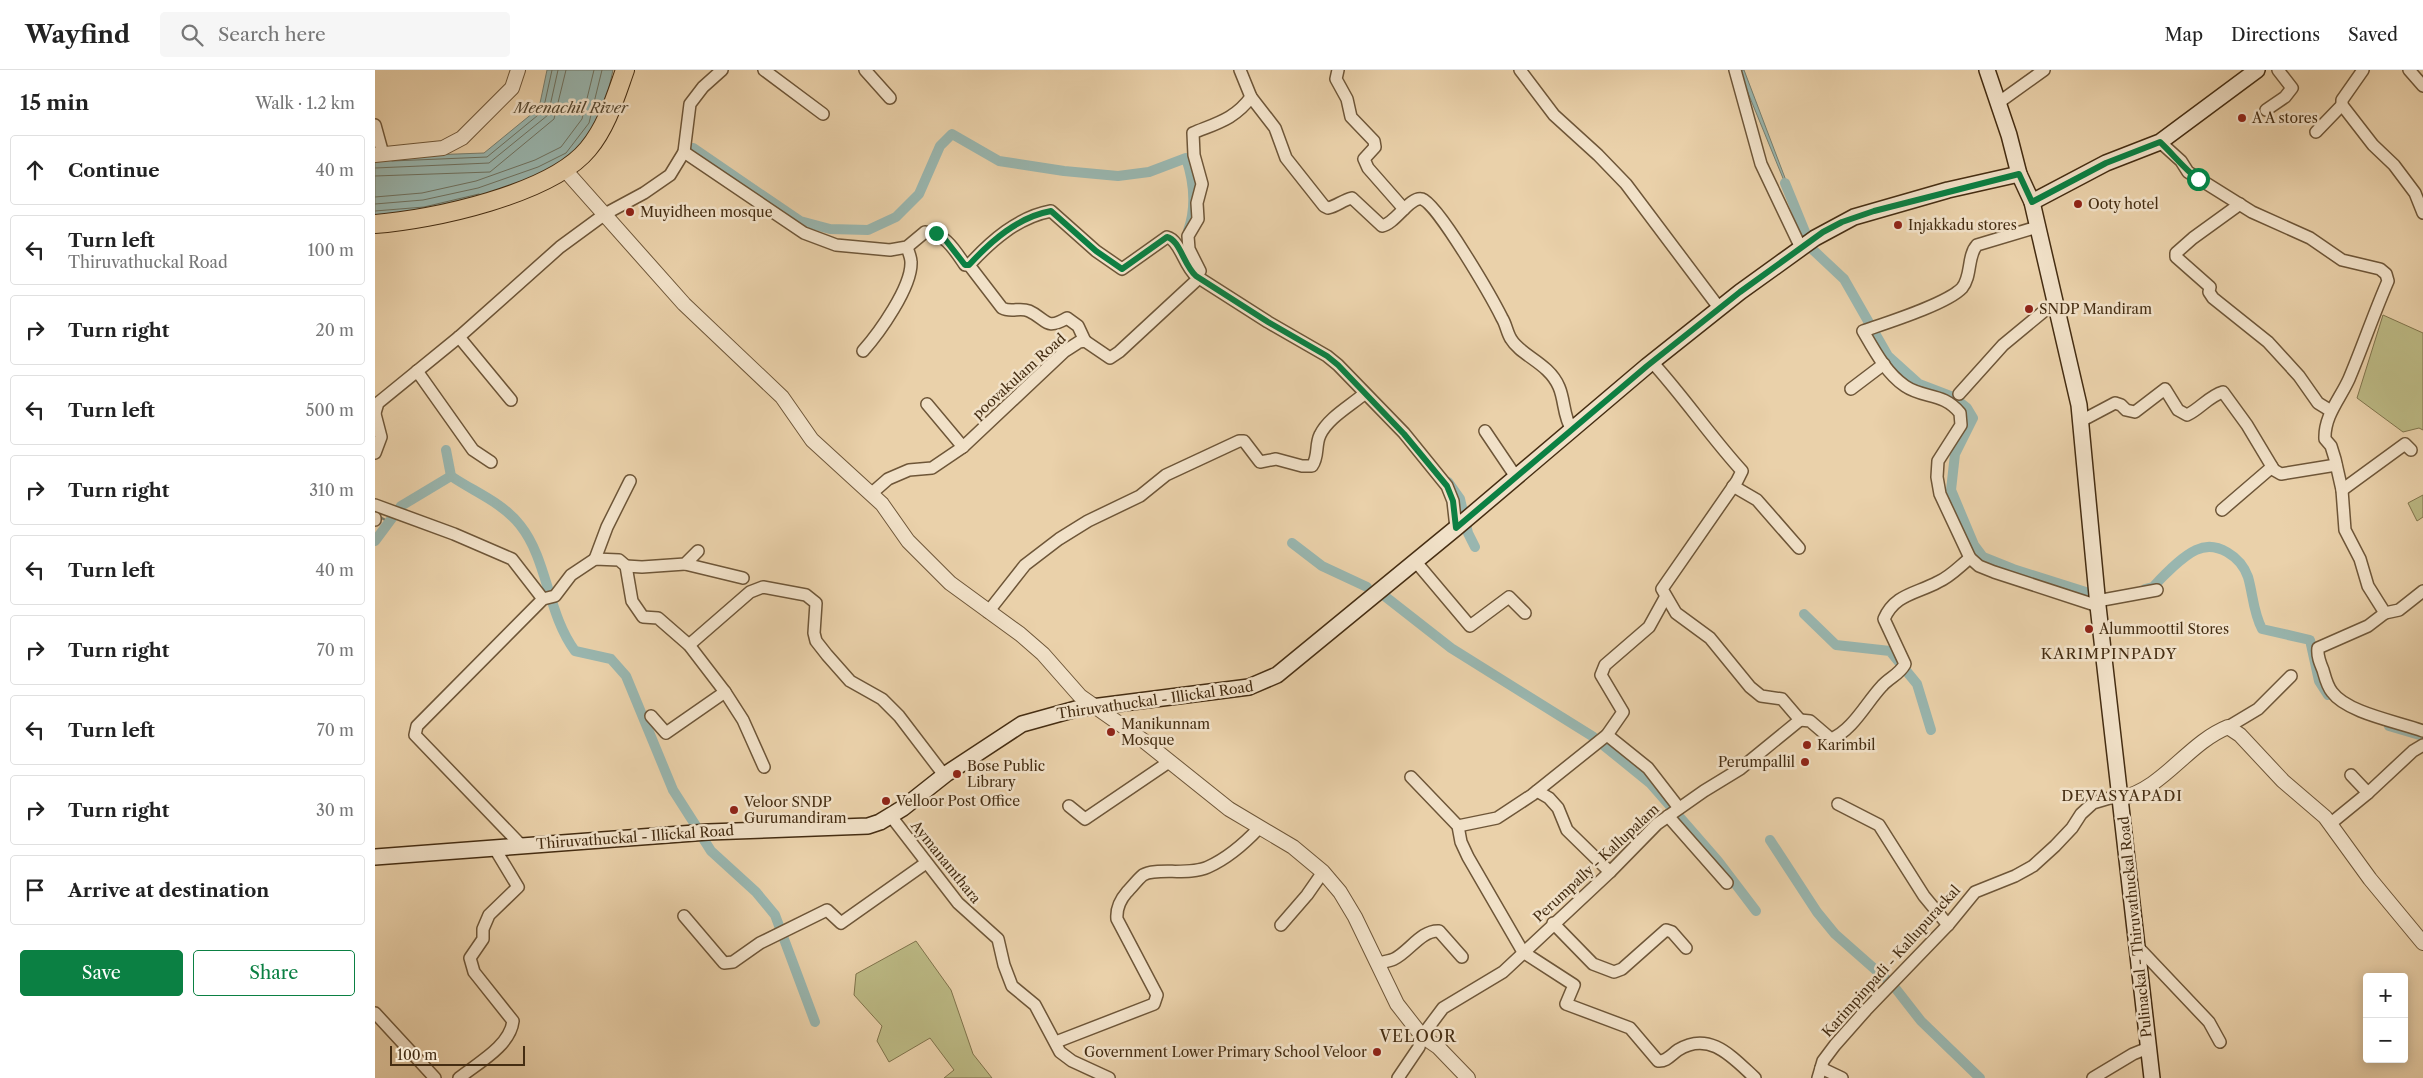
<!DOCTYPE html>
<html lang="en">
<head>
<meta charset="utf-8">
<style>
	body { margin:0; font-family:"Libre Caslon Text",serif; background:#f6f6f6; color:#222 }
	.controls { position:absolute; right:15px; bottom:15px; display:grid; overflow:hidden; border-radius:5px; box-shadow:0 2px 12px #0003 }
	.controls button { width:45px; height:45px; display:grid; place-items:center; padding:0; border:0; border-bottom:1px solid #e0e0e0; background:#fff; color:#222; font:25px sans-serif }
	.scale { position:absolute; left:15px; bottom:12px; width:135px; box-sizing:border-box; padding-left:5px; border:2px solid #452d12; border-top:0; font-size:14px; line-height:18px; white-space:nowrap; color:#452d12; -webkit-text-stroke:4px #f1e1c8; paint-order:stroke }
	.stop { position:absolute; width:15px; height:15px; margin:-11px; border:4px solid #0b8043; border-radius:50%; background:#fff }
	.stop.end { background:#0b8043; border-color:#fff; box-shadow:0 1px 5px #0008 }
	.list { margin:0; padding:0; list-style:none }
	h2 { display:flex; justify-content:space-between; align-items:center; height:65px; margin:0; padding:0 20px; font-size:21px }
	h2 small { font-size:16px; font-weight:400; color:#767676 }
	.list li { display:grid; grid-template-columns:32px 1fr auto; gap:15px; align-items:center; box-sizing:border-box; height:70px; margin:0 10px 10px; padding:0 10px; border:1px solid #e0e0e0; border-radius:5px }
	.list b { display:block; font-size:19px; white-space:nowrap }
	.list p { margin:0; font-size:16px; white-space:nowrap; color:#767676 }
	.list em { font-size:16px; font-style:normal; color:#767676 }
	.actions { display:flex; gap:10px; padding:15px 20px }
	.actions a { flex:1; padding:11px 0; border:1px solid #0b8043; border-radius:5px; text-align:center; font-size:18px; color:#0b8043 }
	.actions .main { background:#0b8043; color:#fff }
	.icon { flex:none; width:28px; height:28px; fill:none; stroke:currentColor; stroke-width:2; stroke-linecap:round; stroke-linejoin:round }
	.map { position:relative; flex:none; width:2048px; height:1008px; overflow:hidden }
	header { display:flex; align-items:center; gap:30px; box-sizing:border-box; height:70px; padding:0 25px; background:#fff; border-bottom:1px solid #e0e0e0 }
	header strong { font-size:24px }
	nav { display:flex; gap:28px; margin-inline-start:auto; font-size:18px }
	.search { width:350px; height:45px; background:#f6f6f6; display:flex; align-items:center; gap:12px; box-sizing:border-box; padding:0 18px; border-radius:5px; color:#767676; font-size:19px }
	main { display:flex }
	aside { flex:1; background:#fff }
	.map>svg:first-child { display:block }
	.green { fill:#bcba85; stroke:#80744c }
	.water { fill:#99b6af; stroke:#777f70 }
	.lines { fill:none; stroke-linecap:round; stroke-linejoin:round }
	.shore { stroke:#6f7260; stroke-width:1 }
	.stream { stroke:#777f70; stroke-width:2.5 }
	.canal { stroke:#99b6af; stroke-width:10 }
	.minor-casing { stroke:#6e5638; stroke-width:14 }
	.tertiary-casing { stroke:#6e5638; stroke-width:16 }
	.secondary-casing { stroke:#452d12; stroke-width:18 }
	.primary-casing { stroke:#452d12; stroke-width:20 }
	.minor { stroke:#f1e1c8; stroke-width:11 }
	.tertiary { stroke:#f1e1c8; stroke-width:14 }
	.secondary { stroke:#f1e1c8; stroke-width:15 }
	.primary { stroke:#ead1aa; stroke-width:18 }
	.route { stroke:#0b8043; stroke-width:6 }
	.poi-dot { fill:#8f2418; stroke:#f1e1c8; stroke-width:2 }
	.labels { text-anchor:middle; stroke-width:5; stroke-linejoin:round; paint-order:stroke }
	.poi-label { font-size:14px; fill:#452d12; stroke:#f1e1c8; text-anchor:start }
	.street-label { font-size:14px; fill:#452d12; stroke:#f1e1c8 }
	.water-label { font-size:15px; font-style:italic; fill:#564831; stroke:#f1e1c8 }
	.neighbourhood-label { font-size:15px; letter-spacing:1px; fill:#452d12; stroke:#f1e1c8 }
	.quarter-label { font-size:16px; letter-spacing:1px; fill:#452d12; stroke:#f1e1c8 }
</style>
</head>
<body>
<header>
<strong>Wayfind</strong>
<div class="search"><svg class="icon" aria-label="search" viewBox="0 0 24 24"><circle cx="10" cy="10" r="6"/><path d="M15 15l6 6"/></svg>Search here</div>
<nav><a>Map</a><a>Directions</a><a>Saved</a></nav>
</header>
<main>
<aside>
<h2>15 min<small>Walk · 1.2 km</small></h2>
<ul class="list">
<li><svg class="icon" aria-label="ahead" viewBox="0 0 24 24"><path d="M12 20V5M6 11l6-6 6 6"/></svg><div><b>Continue</b></div><em>40 m</em></li>
<li><svg class="icon" aria-label="left" viewBox="0 0 24 24"><path d="M17 20v-9H6M10 6l-5 5 5 5"/></svg><div><b>Turn left</b><p>Thiruvathuckal Road</p></div><em>100 m</em></li>
<li><svg class="icon" aria-label="right" viewBox="0 0 24 24"><path d="M7 20v-9h11M14 6l5 5-5 5"/></svg><div><b>Turn right</b></div><em>20 m</em></li>
<li><svg class="icon" aria-label="left" viewBox="0 0 24 24"><path d="M17 20v-9H6M10 6l-5 5 5 5"/></svg><div><b>Turn left</b></div><em>500 m</em></li>
<li><svg class="icon" aria-label="right" viewBox="0 0 24 24"><path d="M7 20v-9h11M14 6l5 5-5 5"/></svg><div><b>Turn right</b></div><em>310 m</em></li>
<li><svg class="icon" aria-label="left" viewBox="0 0 24 24"><path d="M17 20v-9H6M10 6l-5 5 5 5"/></svg><div><b>Turn left</b></div><em>40 m</em></li>
<li><svg class="icon" aria-label="right" viewBox="0 0 24 24"><path d="M7 20v-9h11M14 6l5 5-5 5"/></svg><div><b>Turn right</b></div><em>70 m</em></li>
<li><svg class="icon" aria-label="left" viewBox="0 0 24 24"><path d="M17 20v-9H6M10 6l-5 5 5 5"/></svg><div><b>Turn left</b></div><em>70 m</em></li>
<li><svg class="icon" aria-label="right" viewBox="0 0 24 24"><path d="M7 20v-9h11M14 6l5 5-5 5"/></svg><div><b>Turn right</b></div><em>30 m</em></li>
<li><svg class="icon" aria-label="arrive" viewBox="0 0 24 24"><path d="M6 21V4h12l-3 4 3 4H6"/></svg><div><b>Arrive at destination</b></div></li>
</ul>
<div class="actions"><a class="main">Save</a><a>Share</a></div>
</aside>
<div class="map">
<svg width="2048" height="1008" viewBox="0 0 2048 1008">
	<rect width="100%" height="100%" fill="#ead1aa"/>
	<filter id="stains"><feTurbulence type="fractalNoise" baseFrequency=".004" numOctaves="4"/><feColorMatrix values="0 0 0 0 .2 0 0 0 0 .09 0 0 0 0 .02 0 0 0 .5 -.17"/></filter>
	<radialGradient id="worn" r=".72"><stop offset=".6" stop-color="#630" stop-opacity="0"/><stop offset="1" stop-color="#630" stop-opacity=".3"/></radialGradient>
	<g class="green">
		<path d="M2008,245L2048,263V360L2044,358L2028,362L1982,328Z"/>
		<path d="M2048,425V447L2042,451L2033,433Z"/>
		<path d="M541,871L576,920L598,984L617,1008H569L579,1000L555,968L514,992L502,971L507,956L479,925L481,904Z"/>
	</g>
	<g class="water">
		<path d="M172,0H238L225,57L199,92L167,107L50,142L0,146V87L109,83L164,38Z"/>
		<path d="M1363,0H1369L1437,179L1364,1Z"/>
	</g>
	<g class="lines">
		<g class="shore">
			<path d="M17,91L112,87L168,41L177,0"/>
			<path d="M0,98L114,93L173,45L183,0"/>
			<path d="M0,106L115,102L179,49L191,0"/>
			<path d="M0,127L47,123L101,111L160,90L186,77L207,49L219,0"/>
			<path d="M0,134L48,130L103,118L163,97L191,83L214,53L227,0"/>
			<path d="M0,141L49,137L104,124"/>
		</g>
		<path class="stream" d="M3,446L14,452"/>
		<g class="canal">
			<path d="M318,78L425,151L455,159L493,160L521,147L544,124L565,76L577,64L624,91L689,101L743,106L774,102L811,88C819,112 822,136 813,161"/>
			<path d="M1410,113L1437,179L1469,209L1513,286L1544,314L1578,327L1592,338L1598,348L1580,384L1576,420L1599,475L1608,487L1638,499L1714,523"/>
			<path d="M71,380L76,406C99,422 127,432 145,455C173,490 172,543 200,581L236,589L251,606L298,720L321,756"/>
			<path d="M1073,412L1085,429L1093,463L1100,477"/>
			<path d="M0,471L26,436L76,406"/>
			<path d="M917,473L947,496L992,517"/>
			<path d="M1770,519L1778,517C1788,506 1808,486 1821,480C1842,470 1866,487 1873,507C1878,524 1878,542 1887,559L1935,570L1944,611L1953,625"/>
			<path d="M1007,524L1076,578L1217,666L1275,713L1343,791L1381,841"/>
			<path d="M1429,544L1461,575L1515,581L1542,614L1556,660"/>
			<path d="M2014,656L2048,666"/>
			<path d="M329,770L336,781L381,822L400,845L440,952"/>
			<path d="M1395,770L1442,842L1460,864L1511,909"/>
			<path d="M1521,919L1546,951L1605,1008"/>
		</g>
		<defs>
			<g id="minor">
				<path d="M389,0L448,44"/>
				<path d="M490,0L515,28"/>
				<path d="M865,0L876,27L900,58L911,88L949,136L953,138C962,136 968,130 977,128L1007,156C1020,154 1035,126 1047,129C1063,134 1117,228 1127,248C1131,254 1132,263 1136,269C1146,286 1174,293 1184,317C1190,331 1188,346 1197,360"/>
				<path d="M963,0L961,9L972,29L976,47L999,71L1000,77L989,89L993,98L1029,139"/>
				<path d="M1145,0L1179,45L1223,85L1251,114L1345,239"/>
				<path d="M1360,0L1386,94L1426,178"/>
				<path d="M1988,0L1967,30V35L1998,75L2019,95L2040,123L2048,143"/>
				<path d="M2034,0L2048,16"/>
				<path d="M1623,33L1669,0"/>
				<path d="M1891,40L1910,27L1917,18L1903,0"/>
				<path d="M0,55L8,84"/>
				<path d="M1941,62L1967,35"/>
				<path d="M1785,72L1806,91L1813,102L1877,142L1935,168L1967,190L2005,199L2011,204L2013,211C1999,243 1988,276 1974,309C1965,329 1949,346 1950,369L1956,376L1960,389L1967,420L1970,460L1985,489L1993,516L2010,543L2024,540L2048,521"/>
				<path d="M309,82L429,163L461,175L515,180L532,177L550,162C570,163 579,179 590,195H594C616,171 643,147 676,141L721,181L747,199L792,167C805,170 809,196 821,206L893,252L952,286L963,295L1029,363L1072,416L1078,431L1081,458"/>
				<path d="M1865,134L1818,168L1801,183V187L1835,217L1834,222L1838,228L1893,272L1924,306L1943,333L1956,341"/>
				<path d="M1662,157L1602,175C1592,186 1597,206 1587,218C1572,234 1511,253 1488,261C1499,280 1511,303 1530,316C1549,329 1568,322 1585,343L1586,355L1563,391L1562,407L1565,424L1595,488L1604,496L1619,502L1723,536"/>
				<path d="M594,195L627,238C636,243 645,237 654,241C672,249 670,261 692,248L703,256L710,271"/>
				<path d="M821,206L825,201L814,179L813,166L823,149L822,133L827,114L819,85L818,63C842,53 860,49 876,27"/>
				<path d="M84,267L136,330"/>
				<path d="M488,281C504,263 537,217 536,192C536,187 533,181 532,177"/>
				<path d="M1277,292C1309,327 1335,366 1367,401L1362,411L1287,519L1301,543L1335,568L1375,617L1386,626L1407,629L1425,650"/>
				<path d="M42,301L98,380L116,392"/>
				<path d="M1476,319L1509,294"/>
				<path d="M1584,324L1628,275L1680,232"/>
				<path d="M552,334L588,377"/>
				<path d="M0,343L3,333L84,267L185,177L230,144L269,123L295,105L309,82L315,34L328,17L347,0"/>
				<path d="M0,344L6,367L0,383"/>
				<path d="M1706,351L1740,333L1746,335L1751,340L1760,342L1790,319L1803,340L1812,345C1825,339 1834,326 1848,322L1872,355L1899,400L1906,404L1961,395"/>
				<path d="M1110,361L1141,407"/>
				<path d="M1358,416L1382,430L1424,478"/>
				<path d="M1967,420L2030,374L2036,380"/>
				<path d="M497,423L513,409L534,400L557,398L588,377L690,281L704,272L710,271L735,288L744,282L824,208"/>
				<path d="M0,435L79,464L137,489L168,529"/>
				<path d="M1847,440L1897,397"/>
				<path d="M0,448V450"/>
				<path d="M220,489L232,457L255,411"/>
				<path d="M1041,492L1095,556L1134,527L1150,543"/>
				<path d="M310,494L368,508"/>
				<path d="M251,496L267,497L310,494L323,481"/>
				<path d="M1722,531L1782,520"/>
				<path d="M613,542L650,495L684,469L713,451L765,426L791,405L864,371H869L885,392L901,389L927,396H937C944,387 940,375 945,365C953,348 975,336 989,324"/>
				<path d="M2010,543L1993,556L1943,578C1942,586 1945,593 1948,600C1950,607 1952,616 1957,622C1972,643 2024,652 2048,661"/>
				<path d="M314,575L375,522L388,517L431,525L441,533L439,563L441,571L452,585L475,611L507,629L524,646L569,705"/>
				<path d="M276,646L291,663L350,622"/>
				<path d="M1425,650L1435,651L1456,669C1478,660 1491,633 1507,616C1515,607 1524,605 1530,594L1509,549C1520,524 1541,524 1563,512C1575,507 1585,496 1595,488"/>
				<path d="M1853,657L1883,639L1916,606"/>
				<path d="M1232,665L1273,698L1304,738"/>
				<path d="M1976,705L1993,723"/>
				<path d="M1036,707L1083,756L1086,772L1093,787L1148,882L1199,915L1191,934L1255,958L1283,991C1291,992 1296,985 1303,980C1335,960 1358,988 1380,1008"/>
				<path d="M1162,721L1174,728L1183,738L1192,760L1235,802"/>
				<path d="M1463,734L1504,755L1549,826L1573,855"/>
				<path d="M694,736L710,749L794,692"/>
				<path d="M515,745L583,833L623,869L629,895L637,916L660,935L685,982L697,991L734,1008"/>
				<path d="M1293,746L1352,813"/>
				<path d="M1955,754L1993,723L2038,681L2048,675"/>
				<path d="M1083,756L1122,748L1157,725L1232,665L1248,642L1226,605L1230,595L1274,557L1290,528"/>
				<path d="M146,775L40,665L42,656L168,529L180,526L196,505L220,489L244,490L251,496L257,531L268,547L283,548L314,575L350,622L368,650L389,697"/>
				<path d="M309,846L349,893L358,892L385,873L452,840L466,853L551,793"/>
				<path d="M1178,853L1218,894L1239,902L1247,899L1291,860L1297,862L1311,878"/>
				<path d="M906,855L932,825L948,802"/>
				<path d="M1761,875L1834,952L1845,972"/>
				<path d="M1003,893C1008,892 1015,891 1019,889C1034,882 1046,860 1064,861L1087,887"/>
				<path d="M0,943L60,1008"/>
				<path d="M681,972L779,934L782,925L742,849C741,838 745,830 752,822C757,817 763,809 768,805C781,797 814,806 833,797C853,788 869,774 884,758"/>
				<path d="M1446,998L1467,1008"/>
				<path d="M84,1008C103,993 135,976 138,951L99,902L95,888L108,869V859L114,845L143,817L120,779"/>
				<path d="M1023,1008L1044,977L1047,966L1068,938L1128,902L1235,802L1282,754L1329,721L1365,699L1425,650"/>
				<path d="M1443,1008L1448,991L1460,975L1491,940L1573,855L1600,822L1640,806L1658,796L1680,776L1697,758L1706,744L1718,733L1745,725"/>
				<path d="M1718,1008L1758,984L1773,978"/>
			</g>
			<g id="tertiary">
				<path d="M0,85L68,78L87,68L137,18L143,0"/>
				<path d="M190,100L309,234L407,327L437,370L507,434L533,471L575,513L645,564L668,584L705,626L769,671L854,739L918,777L948,802L965,822L980,847L1022,934L1047,966L1063,977L1093,1008"/>
				<path d="M1746,728C1788,719 1813,673 1853,657L1865,665L1908,711L1950,747L1995,809L2048,873"/>
			</g>
			<g id="secondary">
				<path d="M1612,0L1634,65L1644,104L1657,132L1704,335L1723,536L1777,1008"/>
				<path d="M1657,132L1731,93L1785,72L1882,0"/>
				<path d="M0,787L333,762L493,756L505,752L528,738L571,704L647,654L701,639L874,617L902,605L1081,458L1272,296L1365,222L1440,168L1479,147L1573,120L1644,104"/>
			</g>
			<path id="primary" d="M0,154C57,150 176,124 213,79C232,56 240,28 250,0"/>
		</defs>
		<use href="#minor" class="minor-casing"/>
		<use href="#tertiary" class="tertiary-casing"/>
		<use href="#secondary" class="secondary-casing"/>
		<use href="#primary" class="primary-casing"/>
		<use href="#minor" class="minor"/>
		<use href="#tertiary" class="tertiary"/>
		<use href="#secondary" class="secondary"/>
		<use href="#primary" class="primary"/>
	</g>
	<g class="lines">
		<path class="route" d="M561,163L569,168L590,195H594C616,171 643,147 676,141L721,181L747,199L792,167C805,170 809,196 821,206L893,252L952,286L963,295L1029,364L1072,416L1078,431L1081,458L1272,296L1365,222L1448,162L1467,152L1499,141L1644,104L1657,132L1731,93L1785,72C1798,84 1809,99 1823,109"/>
	</g>
	<g class="poi-dot">
		<circle cx="1867" cy="48" r="5"/>
		<circle cx="1703" cy="134" r="5"/>
		<circle cx="255" cy="142" r="5"/>
		<circle cx="1523" cy="155" r="5"/>
		<circle cx="1654" cy="239" r="5"/>
		<circle cx="1714" cy="559" r="5"/>
		<circle cx="736" cy="662" r="5"/>
		<circle cx="1432" cy="675" r="5"/>
		<circle cx="1430" cy="692" r="5"/>
		<circle cx="582" cy="704" r="5"/>
		<circle cx="511" cy="731" r="5"/>
		<circle cx="359" cy="740" r="5"/>
		<circle cx="1002" cy="982" r="5"/>
	</g>
	<g class="labels">
		<g class="poi-label">
			<text x="1877" y="53">A A stores</text>
			<text x="1713" y="139">Ooty hotel</text>
			<text x="265" y="147">Muyidheen mosque</text>
			<text x="1533" y="160">Injakkadu stores</text>
			<text x="1664" y="244">SNDP Mandiram</text>
			<text x="1724" y="564">Alummoottil Stores</text>
			<text x="746" y="659">Manikunnam<tspan x="746" dy="16">Mosque</tspan></text>
			<text x="1442" y="680">Karimbil</text>
			<text x="1420" y="697" text-anchor="end">Perumpallil</text>
			<text x="592" y="701">Bose Public<tspan x="592" dy="16">Library</tspan></text>
			<text x="521" y="736">Velloor Post Office</text>
			<text x="369" y="737">Veloor SNDP<tspan x="369" dy="16">Gurumandiram</tspan></text>
			<text x="992" y="987" text-anchor="end">Government Lower Primary School Veloor</text>
		</g>
		<g class="street-label">
			<text transform="translate(644 306) rotate(-42)" y="5">poovakulam Road</text>
			<text transform="translate(780 630) rotate(-8)" y="5">Thiruvathuckal - Illickal Road</text>
			<text transform="translate(260 767) rotate(-4)" y="5">Thiruvathuckal - Illickal Road</text>
			<text transform="translate(571 792) rotate(51)" y="5">Aymanamthara</text>
			<text transform="translate(1221 793) rotate(-43)" y="5">Perumpally - Kallupalam</text>
			<text transform="translate(1760 857) rotate(-96)" y="5">Pulinackal - Thiruvathuckal Road</text>
			<text transform="translate(1516 891) rotate(-48)" y="5">Karimpinpadi - Kallupurackal</text>
		</g>
		<g class="water-label">
			<text x="196" y="43">Meenachil River</text>
		</g>
		<g class="neighbourhood-label">
			<text x="1734" y="589">KARIMPINPADY</text>
			<text x="1747" y="731">DEVASYAPADI</text>
		</g>
		<g class="quarter-label">
			<text x="1043" y="972">VELOOR</text>
		</g>
	</g>
	<rect width="100%" height="100%" filter="url(#stains)"/>
	<rect width="100%" height="100%" fill="url(#worn)"/>
</svg>
<div class="controls">
<button>+</button>
<button>−</button>
</div>
<div class="scale">100 m</div>
<div class="stop" style="left:1823px;top:109px"></div>
<div class="stop end" style="left:561px;top:163px"></div>
</div>
</main>
</body>
</html>
